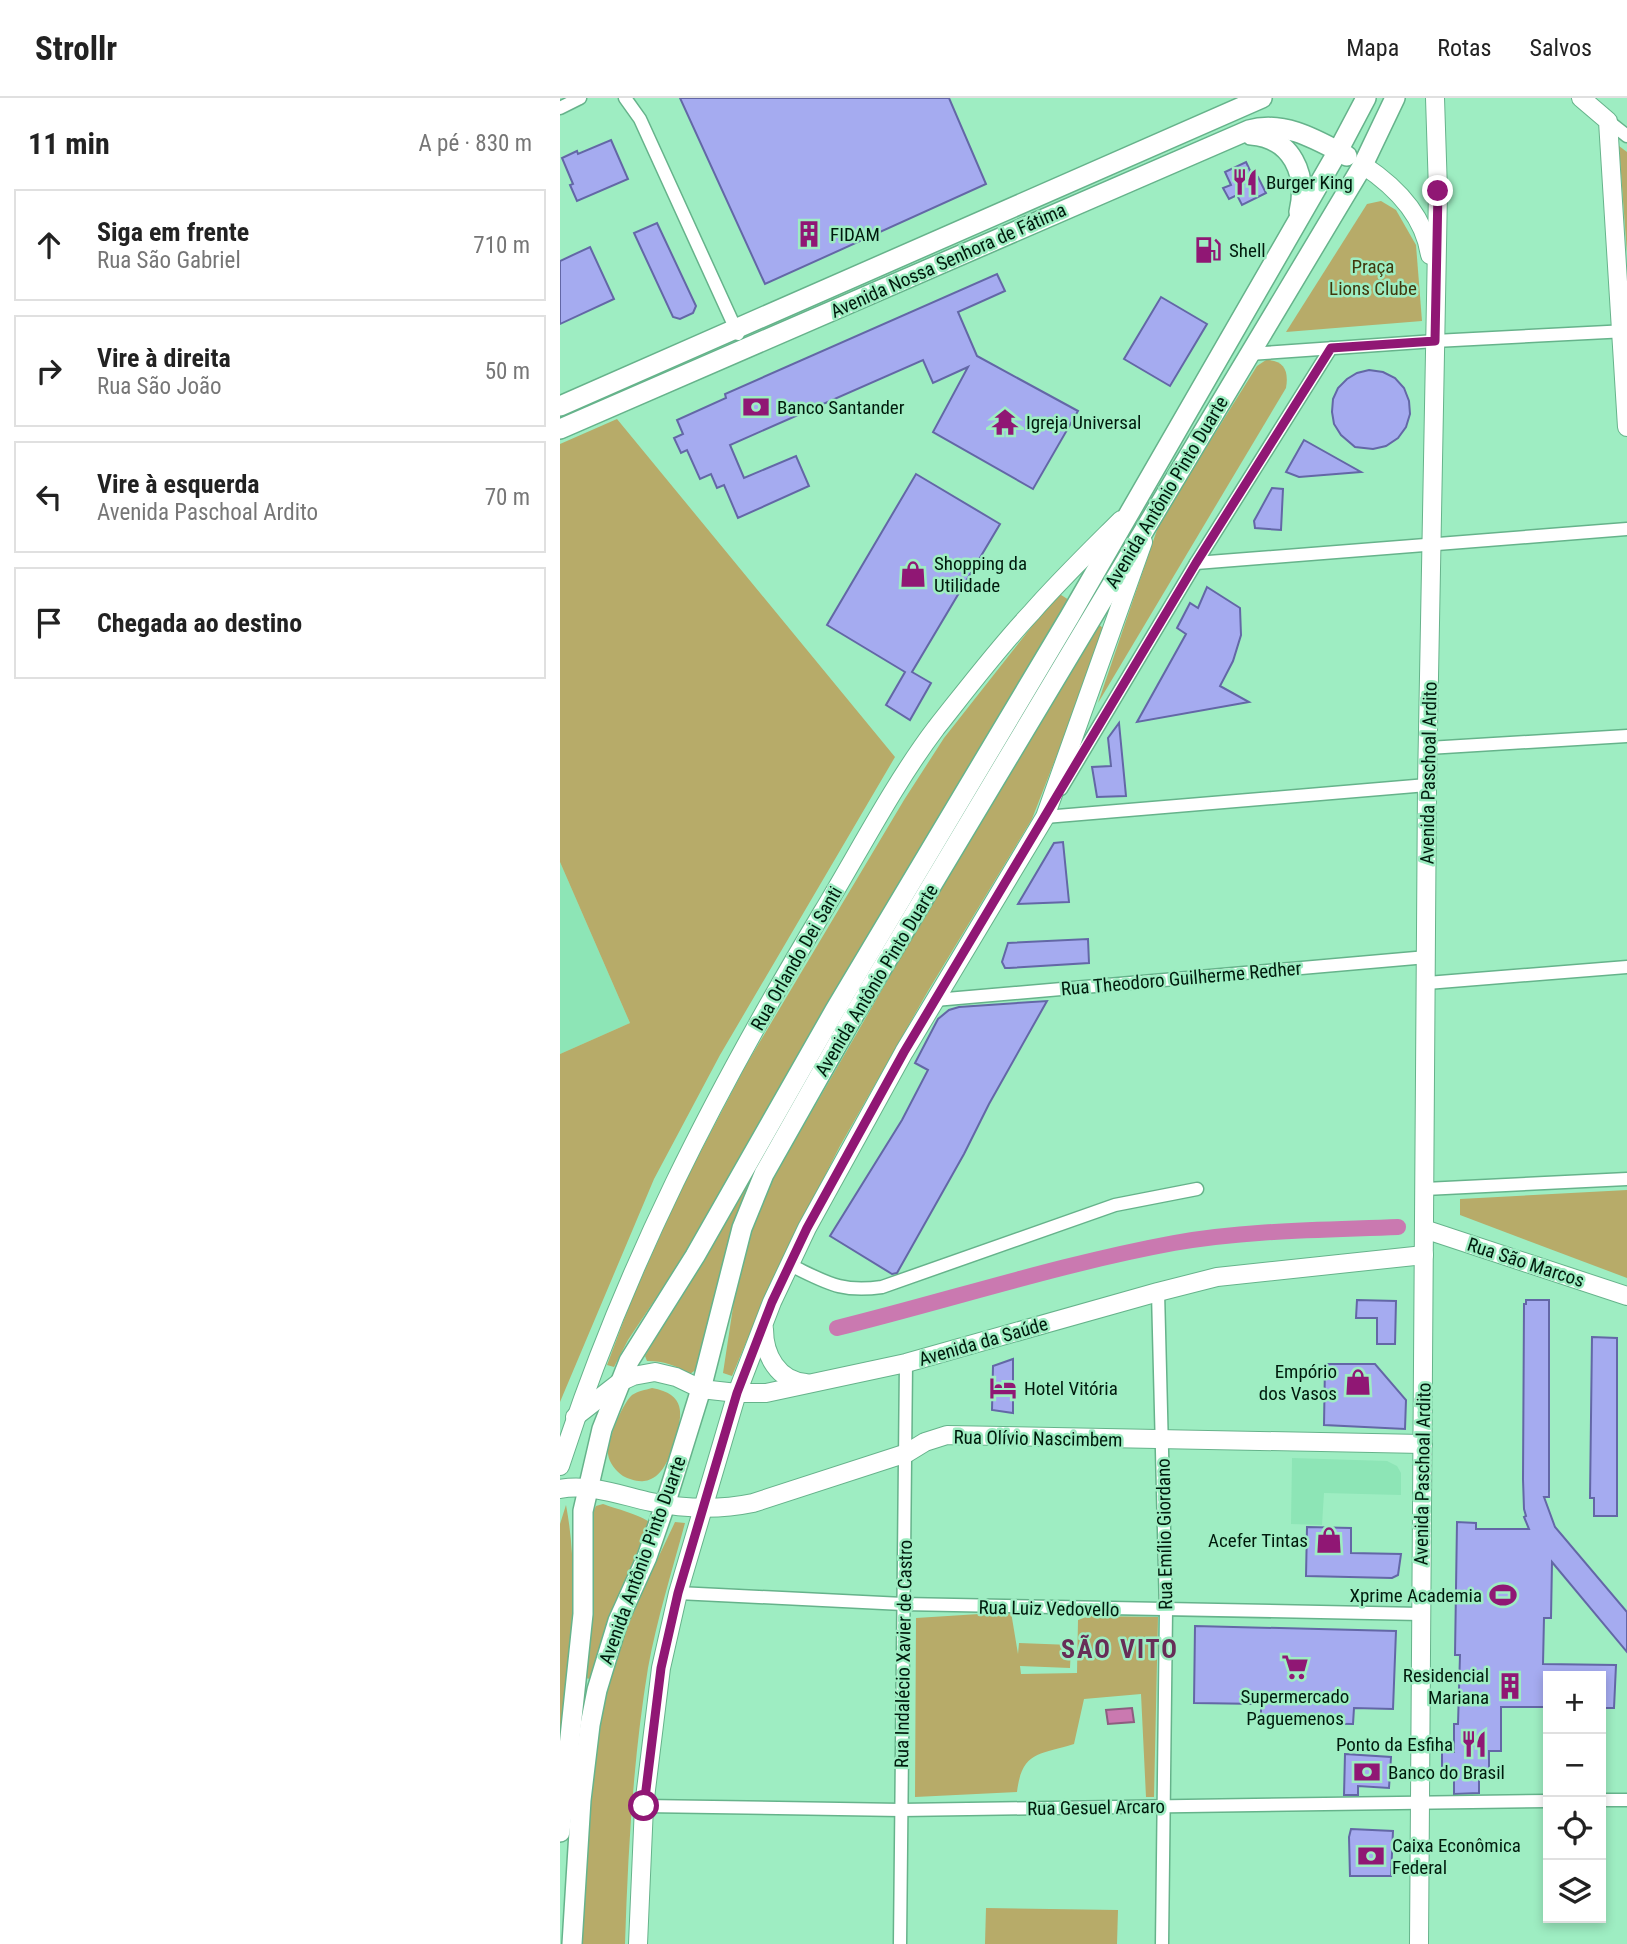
<!DOCTYPE html>
<html lang="pt">
<head>
<meta charset="utf-8">
<style>
	body { margin:0; font-family:"Roboto Condensed",sans-serif; background:#f2f2f2; color:#222 }
	.controls { position:absolute; right:21px; bottom:21px; display:grid; overflow:hidden; border-radius:0px; box-shadow:0 4px 10px #0003 }
	.controls button { width:63px; height:63px; display:grid; place-items:center; padding:0; border:0; border-bottom:2px solid #e0e0e0; background:#fff; color:#222; font:35px sans-serif }
	.stop { position:absolute; width:21px; height:21px; margin:-16px; border:5px solid #901774; border-radius:50%; background:#fff }
	.stop.end { background:#901774; border-color:#fff; box-shadow:0 2px 7px #0008 }
	.list { margin:0; padding:0; list-style:none }
	h2 { display:flex; justify-content:space-between; align-items:center; height:91px; margin:0; padding:0 28px; font-size:30px }
	h2 small { font-size:23px; font-weight:400; color:#767676 }
	.list li { display:grid; grid-template-columns:46px 1fr auto; gap:21px; align-items:center; box-sizing:border-box; height:112px; margin:0 14px 14px; padding:0 14px; border:2px solid #e0e0e0; border-radius:0px }
	.list b { display:block; font-size:26px; white-space:nowrap }
	.list p { margin:0; font-size:23px; white-space:nowrap; color:#767676 }
	.list em { font-size:23px; font-style:normal; color:#767676 }
	.icon { flex:none; width:38px; height:38px; fill:none; stroke:currentColor; stroke-width:2; stroke-linecap:round; stroke-linejoin:round }
	.map { position:relative; flex:none; width:1067px; height:1846px; overflow:hidden }
	header { display:flex; align-items:center; gap:42px; box-sizing:border-box; height:98px; padding:0 35px; background:#fff; border-bottom:2px solid #e0e0e0 }
	header strong { font-size:33px }
	nav { display:flex; gap:38px; margin-inline-start:auto; font-size:24px }
	main { display:flex }
	aside { flex:1; background:#fff }
	.map>svg:first-child { display:block }
	.built { fill:#8de5b6 }
	.green { fill:#b7ab69 }
	.water { fill:#ca79b0; stroke:#8d5d7f; stroke-width:2 }
	.lines { fill:none; stroke-linecap:round; stroke-linejoin:round }
	.canal { stroke:#ca79b0; stroke-width:16 }
	.building { fill:#a5abf0; stroke:#6367a6; stroke-width:2 }
	.minor-casing { stroke:#66b38b; stroke-width:15 }
	.secondary-casing { stroke:#66b38b; stroke-width:20 }
	.primary-casing { stroke:#66b38b; stroke-width:22 }
	.minor { stroke:#fff; stroke-width:12 }
	.secondary { stroke:#fff; stroke-width:18 }
	.primary { stroke:#fff; stroke-width:19 }
	.route { stroke:#901774; stroke-width:9 }
	.labels { text-anchor:middle; stroke-width:5; stroke-linejoin:round; paint-order:stroke }
	.poi-label { font-size:19px; fill:#001b0d; stroke:#9eedc2; text-anchor:start }
	.street-label { font-size:19px; fill:#001b0d; stroke:#9eedc2 }
	.park-label { font-size:19px; fill:#40380d; stroke:#9eedc2 }
	.district-label { font-size:26px; font-weight:bold; letter-spacing:2px; fill:#672d57; stroke:#9eedc2 }
</style>
</head>
<body>
<header>
<strong>Strollr</strong>
<nav><a>Mapa</a><a>Rotas</a><a>Salvos</a></nav>
</header>
<main>
<aside>
<h2>11 min<small>A pé · 830 m</small></h2>
<ul class="list">
<li><svg class="icon" aria-label="ahead" viewBox="0 0 24 24"><path d="M12 20V5M6 11l6-6 6 6"/></svg><div><b>Siga em frente</b><p>Rua São Gabriel</p></div><em>710 m</em></li>
<li><svg class="icon" aria-label="right" viewBox="0 0 24 24"><path d="M7 20v-9h11M14 6l5 5-5 5"/></svg><div><b>Vire à direita</b><p>Rua São João</p></div><em>50 m</em></li>
<li><svg class="icon" aria-label="left" viewBox="0 0 24 24"><path d="M17 20v-9H6M10 6l-5 5 5 5"/></svg><div><b>Vire à esquerda</b><p>Avenida Paschoal Ardito</p></div><em>70 m</em></li>
<li><svg class="icon" aria-label="arrive" viewBox="0 0 24 24"><path d="M6 21V4h12l-3 4 3 4H6"/></svg><div><b>Chegada ao destino</b></div></li>
</ul>
</aside>
<div class="map">
<svg width="1067" height="1846" viewBox="0 0 1067 1846">
	<rect width="100%" height="100%" fill="#9eedc2"/>
	<g class="built">
		<path d="M0,764L70,925L0,956Z"/>
		<path d="M732,1360L827,1363L837,1368L841,1375V1397L764,1395L762,1427L731,1426Z"/>
	</g>
	<g class="green">
		<path d="M1059,48L1067,54V155Z"/>
		<path d="M821,103L836,112L856,147L862,223L726,234L807,106Z"/>
		<path d="M706,262C724,262 729,273 726,290L538,605L600,423L697,268Z"/>
		<path d="M57,321L335,659L160,957L94,1081L0,1304V956L70,925L0,764V346Z"/>
		<path d="M498,495L509,502L126,1155L68,1242L54,1269L47,1267L71,1203L121,1091L186,967L344,702L384,640Z"/>
		<path d="M538,526L543,530L516,608L472,721L368,893L280,1048L214,1178L172,1278L163,1275L177,1183L191,1134L211,1084L380,791Z"/>
		<path d="M190,1078L192,1080C170,1143 152,1206 137,1271L130,1276C115,1267 104,1263 87,1263L85,1258Z"/>
		<path d="M1067,1092V1180L900,1117V1101Z"/>
		<path d="M92,1290C126,1296 123,1316 115,1342C110,1358 103,1381 84,1383C77,1384 69,1381 63,1378C56,1373 49,1365 48,1356C47,1343 62,1306 72,1297C78,1293 85,1292 92,1290Z"/>
		<path d="M43,1406C54,1410 83,1418 89,1424L79,1456L48,1521L30,1581L25,1580L33,1414L36,1408Z"/>
		<path d="M6,1407C21,1486 8,1566 0,1644V1426Z"/>
		<path d="M115,1424L125,1425C112,1473 97,1521 88,1570C73,1662 68,1753 65,1846H19C24,1774 25,1700 38,1628C51,1555 84,1490 115,1424Z"/>
		<path d="M451,1514L458,1556L459,1545L511,1547L510,1570L460,1568L461,1576L517,1575L518,1522L529,1518L598,1519L594,1699H586L581,1596L524,1601L514,1646C479,1657 462,1653 457,1694L355,1699L356,1520Z"/>
		<path d="M426,1810L558,1812L557,1846H425Z"/>
	</g>
	<path class="water" d="M572,1610L574,1624L548,1626L546,1612Z"/>
	<g class="lines">
		<path class="canal" d="M277,1230C390,1202 500,1166 614,1145C688,1132 763,1132 838,1129"/>
	</g>
	<g class="building">
		<path d="M120,0H389L426,86L205,186Z"/>
		<path d="M51,42L68,81L17,103L10,87L13,86L2,60L17,53L18,56Z"/>
		<path d="M686,64L694,81L698,79L706,95L682,107L677,97L669,101L663,90L671,87L665,74Z"/>
		<path d="M97,125L136,208L133,215L120,221L113,219L74,135Z"/>
		<path d="M30,149L54,201L0,226V163Z"/>
		<path d="M437,176L445,193L398,214L417,258L518,313L473,391L373,334L408,269L373,285L363,262L170,347L184,380L236,358L249,388L178,420L164,387L157,390L151,376L140,381L127,352L121,355L114,340L123,336L117,322L166,300L165,296Z"/>
		<path d="M601,199L647,226L610,288L564,261Z"/>
		<path d="M809,272L823,274L835,280L844,290L849,303L850,316L846,329L838,340L826,348L813,351L795,349L781,337L774,326L772,314L773,301L778,290L787,281L797,275Z"/>
		<path d="M744,342L801,374L739,379L726,374Z"/>
		<path d="M356,376L440,426L352,574L371,585L350,622L326,607L345,574L267,527Z"/>
		<path d="M712,390L723,391L721,432L695,430L694,423Z"/>
		<path d="M647,489L680,510L681,537L673,563L660,588L689,604L577,624L626,536L617,530L630,505L638,510Z"/>
		<path d="M559,625L566,698L537,699L532,669L551,668L548,640Z"/>
		<path d="M503,744L509,804L458,806L494,745Z"/>
		<path d="M528,841L529,865L449,870H445L442,864L448,845Z"/>
		<path d="M487,903L429,1006L404,1056L337,1175L332,1176L270,1138L342,1022L368,972L355,965L378,921L389,912L399,909Z"/>
		<path d="M797,1202L836,1203L835,1246H817V1220H796Z"/>
		<path d="M966,1202H989V1399H984L995,1429L1067,1514V1554L992,1464L991,1520H984L983,1566L1056,1567L1054,1610H1041V1578H988V1609H941V1653H929V1675H919V1695L894,1696V1675H882V1654H894V1626H898L900,1557H895L897,1424L916,1425V1431H969L964,1419L966,1418L964,1411L963,1381L964,1206H966Z"/>
		<path d="M1032,1239L1057,1240V1418H1034V1400H1030Z"/>
		<path d="M453,1261V1315L432,1312L433,1268Z"/>
		<path d="M765,1266H815L846,1302L845,1331L764,1327Z"/>
		<path d="M747,1429L791,1430V1455L841,1456L838,1477L832,1480L746,1478Z"/>
		<path d="M635,1528L836,1533L833,1611L794,1610L793,1626L701,1625V1606L634,1605Z"/>
		<path d="M785,1656L831,1659L829,1690L798,1688V1697H784Z"/>
		<path d="M791,1731L833,1733L831,1778H790L789,1739Z"/>
	</g>
	<g class="lines">
		<defs>
			<g id="minor">
				<path d="M65,0L80,21L178,236"/>
				<path d="M0,10L20,0"/>
				<path d="M1048,23L1067,38"/>
				<path d="M689,256L875,243L1067,233"/>
				<path d="M636,465L1067,431"/>
				<path d="M868,650L1067,638"/>
				<path d="M501,691L636,465L771,250"/>
				<path d="M485,719L867,687"/>
				<path d="M867,885L1067,869"/>
				<path d="M375,902L867,859"/>
				<path d="M865,1091L1067,1081"/>
				<path d="M230,1167C266,1184 280,1195 322,1189L555,1107L637,1091"/>
				<path d="M598,1194L606,1512L602,1846"/>
				<path d="M118,1495L343,1506L861,1516"/>
				<path d="M1041,1702H1067"/>
				<path d="M84,1708L341,1712L988,1703"/>
				<path d="M340,1846L346,1265"/>
			</g>
			<g id="secondary">
				<path d="M1021,0L1048,23L1067,329"/>
				<path d="M803,67C835,88 864,117 870,157"/>
				<path d="M864,1131L1067,1198"/>
				<path d="M204,1231C204,1257 218,1283 246,1285"/>
				<path d="M15,1319L60,1284L73,1278L95,1274L116,1279L141,1291L177,1295H206L346,1265L598,1194L657,1179L864,1157"/>
				<path d="M0,1368C64,1169 155,994 262,815C299,754 333,687 376,630C407,591 438,550 472,514C500,482 531,452 561,422"/>
				<path d="M0,1391C29,1385 63,1398 91,1404C125,1411 159,1412 193,1405L347,1355L365,1344L387,1337L863,1346"/>
				<path d="M78,1846L84,1708L101,1570L118,1495L177,1295L212,1204L247,1130L344,954L485,719L583,444"/>
				<path d="M859,1846L867,687L878,93L875,0"/>
			</g>
			<g id="primary">
				<path d="M691,37C732,40 748,76 739,114"/>
				<path d="M0,308L702,0"/>
				<path d="M0,331L689,32C724,22 757,42 787,58"/>
				<path d="M0,1734L23,1516V1413L42,1331L69,1263L135,1158L275,912L510,518L778,53L806,0"/>
				<path d="M12,1846L21,1702L30,1627L37,1592L58,1523L87,1459L105,1407L141,1291L182,1130L204,1076L291,922L803,67L835,0"/>
			</g>
		</defs>
		<use href="#minor" class="minor-casing"/>
		<use href="#secondary" class="secondary-casing"/>
		<use href="#primary" class="primary-casing"/>
		<use href="#minor" class="minor"/>
		<use href="#secondary" class="secondary"/>
		<use href="#primary" class="primary"/>
	</g>
	<g class="lines">
		<path class="route" d="M84,1708L101,1570L118,1495L177,1295L212,1204L247,1130L344,954L636,465L771,250L875,243L878,93"/>
	</g>
	<defs>
		<symbol id="restaurant-bare" viewBox="-9 -9 18 18"><path d="M-5-6h1v4h1v-4h1v4h1v-4h1v5L-1.5 .5V6h-2V.5L-5-1ZM5-6V6H3V1.5H1.5Q1.5-4 5-6Z" fill="#901774" stroke="#9eedc2" stroke-width="2.5" paint-order="stroke"/></symbol>
		<symbol id="building-bare" viewBox="-9 -9 18 18"><path d="M-4-6H4V6H1V3H-1V6H-4ZM-2.5-4.3h1.7v1.8h-1.7ZM.8-4.3h1.7v1.8H.8ZM-2.5-1h1.7V.8h-1.7ZM.8-1h1.7V.8H.8Z" fill="#901774" stroke="#9eedc2" stroke-width="2.5" paint-order="stroke"/></symbol>
		<symbol id="fuel-bare" viewBox="-9 -9 18 18"><path d="M-5.5-6h7V0h2V4h1.3V-2.5L3-4.5l.8-.8L6-3V5H2.5V1h-1V6h-7ZM-4.2-4.7v3.2H.2V-4.7Z" fill="#901774" stroke="#9eedc2" stroke-width="2.5" paint-order="stroke"/></symbol>
		<symbol id="bank-bare" viewBox="-9 -9 18 18"><path d="M-6-4H6V4H-6ZM0-2.3a2.3 2.3 0 1 0 0 4.6a2.3 2.3 0 1 0 0-4.6Z" fill="#901774" stroke="#9eedc2" stroke-width="2.5" paint-order="stroke"/></symbol>
		<symbol id="temple-bare" viewBox="-9 -9 18 18"><path d="M0-6L5-2H3V0L6.5 2.5H4V6H1.5V3h-3V6H-4V2.5H-6.5L-3 0V-2H-5Z" fill="#901774" stroke="#9eedc2" stroke-width="2.5" paint-order="stroke"/></symbol>
		<symbol id="shop-bare" viewBox="-9 -9 18 18"><path d="M-5-2.5h2.3a2.7 3.5 0 0 1 5.4 0H5L5.5 6h-11ZM-1.5-2.5h3a1.5 2.3 0 0 0-3 0Z" fill="#901774" stroke="#9eedc2" stroke-width="2.5" paint-order="stroke"/></symbol>
		<symbol id="hotel-bare" viewBox="-9 -9 18 18"><path d="M-6-4.5h1.5V1H6V5H4.5V3h-9V5H-6ZM-4 0a1.8 1.8 0 1 1 3.6 0ZM.5 0V-2.5h3Q6-2.5 6 0Z" fill="#901774" stroke="#9eedc2" stroke-width="2.5" paint-order="stroke"/></symbol>
		<symbol id="stadium-bare" viewBox="-9 -9 18 18"><path d="M0-5a6.5 5 0 1 0 0 10a6.5 5 0 1 0 0-10ZM-3.5-1.8h7v3.6h-7Z" fill="#901774" stroke="#9eedc2" stroke-width="2.5" paint-order="stroke"/></symbol>
		<symbol id="supermarket-bare" viewBox="-9 -9 18 18"><path d="M-6-5.5h2.5l.6 2H6L4.5 2H-2.5L-4.4-4H-6ZM-1.5 3.2a1.3 1.3 0 1 0 .1 0ZM3 3.2a1.3 1.3 0 1 0 .1 0Z" fill="#901774" stroke="#9eedc2" stroke-width="2.5" paint-order="stroke"/></symbol>
	</defs>
	<g fill-rule="evenodd">
		<use href="#restaurant-bare" x="666" y="65" width="38" height="38"/>
		<use href="#building-bare" x="230" y="117" width="38" height="38"/>
		<use href="#fuel-bare" x="629" y="133" width="38" height="38"/>
		<use href="#bank-bare" x="177" y="290" width="38" height="38"/>
		<use href="#temple-bare" x="426" y="305" width="38" height="38"/>
		<use href="#shop-bare" x="334" y="457" width="38" height="38"/>
		<use href="#shop-bare" x="779" y="1265" width="38" height="38"/>
		<use href="#hotel-bare" x="424" y="1271" width="38" height="38"/>
		<use href="#shop-bare" x="750" y="1423" width="38" height="38"/>
		<use href="#stadium-bare" x="924" y="1478" width="38" height="38"/>
		<use href="#supermarket-bare" x="716" y="1550" width="38" height="38"/>
		<use href="#building-bare" x="931" y="1569" width="38" height="38"/>
		<use href="#restaurant-bare" x="895" y="1627" width="38" height="38"/>
		<use href="#bank-bare" x="788" y="1655" width="38" height="38"/>
		<use href="#bank-bare" x="792" y="1739" width="38" height="38"/>
	</g>
	<g class="labels">
		<g class="poi-label">
			<text x="706" y="91">Burger King</text>
			<text x="270" y="143">FIDAM</text>
			<text x="669" y="159">Shell</text>
			<text x="217" y="316">Banco Santander</text>
			<text x="466" y="331">Igreja Universal</text>
			<text x="374" y="472">Shopping da<tspan x="374" dy="22">Utilidade</tspan></text>
			<text x="777" y="1280" text-anchor="end">Empório<tspan x="777" dy="22">dos Vasos</tspan></text>
			<text x="464" y="1297">Hotel Vitória</text>
			<text x="748" y="1449" text-anchor="end">Acefer Tintas</text>
			<text x="922" y="1504" text-anchor="end">Xprime Academia</text>
			<text x="929" y="1584" text-anchor="end">Residencial<tspan x="929" dy="22">Mariana</tspan></text>
			<text x="735" y="1605" text-anchor="middle">Supermercado<tspan x="735" dy="22">Paguemenos</tspan></text>
			<text x="893" y="1653" text-anchor="end">Ponto da Esfiha</text>
			<text x="828" y="1681">Banco do Brasil</text>
			<text x="832" y="1754">Caixa Econômica<tspan x="832" dy="22">Federal</tspan></text>
		</g>
		<g class="street-label">
			<text transform="translate(388 162) rotate(-24)" y="7">Avenida Nossa Senhora de Fátima</text>
			<text transform="translate(606 394) rotate(-59)" y="7">Avenida Antônio Pinto Duarte</text>
			<text transform="translate(868 675) rotate(-89)" y="7">Avenida Paschoal Ardito</text>
			<text transform="translate(236 860) rotate(-60)" y="7">Rua Orlando Dei Santi</text>
			<text transform="translate(621 880) rotate(-5)" y="7">Rua Theodoro Guilherme Redher</text>
			<text transform="translate(316 882) rotate(-59)" y="7">Avenida Antônio Pinto Duarte</text>
			<text transform="translate(966 1164) rotate(18)" y="7">Rua São Marcos</text>
			<text transform="translate(423 1243) rotate(-16)" y="7">Avenida da Saúde</text>
			<text transform="translate(478 1340) rotate(1)" y="7">Rua Olívio Nascimbem</text>
			<text transform="translate(862 1376) rotate(-89)" y="7">Avenida Paschoal Ardito</text>
			<text transform="translate(604 1436) rotate(-91)" y="7">Rua Emílio Giordano</text>
			<text transform="translate(82 1462) rotate(-70)" y="7">Avenida Antônio Pinto Duarte</text>
			<text transform="translate(489 1510) rotate(1)" y="7">Rua Luiz Vedovello</text>
			<text transform="translate(343 1556) rotate(-89)" y="7">Rua Indalécio Xavier de Castro</text>
			<text transform="translate(536 1709) rotate(-1)" y="7">Rua Gesuel Arcaro</text>
		</g>
		<g class="park-label">
			<text x="813" y="175">Praça<tspan x="813" dy="22">Lions Clube</tspan></text>
		</g>
		<g class="district-label">
			<text x="560" y="1560">SÃO VITO</text>
		</g>
	</g>
</svg>
<div class="controls">
<button>+</button>
<button>−</button>
<button><svg class="icon" aria-label="locate" viewBox="0 0 24 24"><circle cx="12" cy="12" r="6"/><path d="M12 2v4M12 18v4M2 12h4M18 12h4"/></svg></button>
<button><svg class="icon" aria-label="layers" viewBox="0 0 24 24"><path d="M12 4l9 5-9 5-9-5zM3 14l9 5 9-5"/></svg></button>
</div>
<div class="stop" style="left:84px;top:1708px"></div>
<div class="stop end" style="left:878px;top:93px"></div>
</div>
</main>
</body>
</html>
